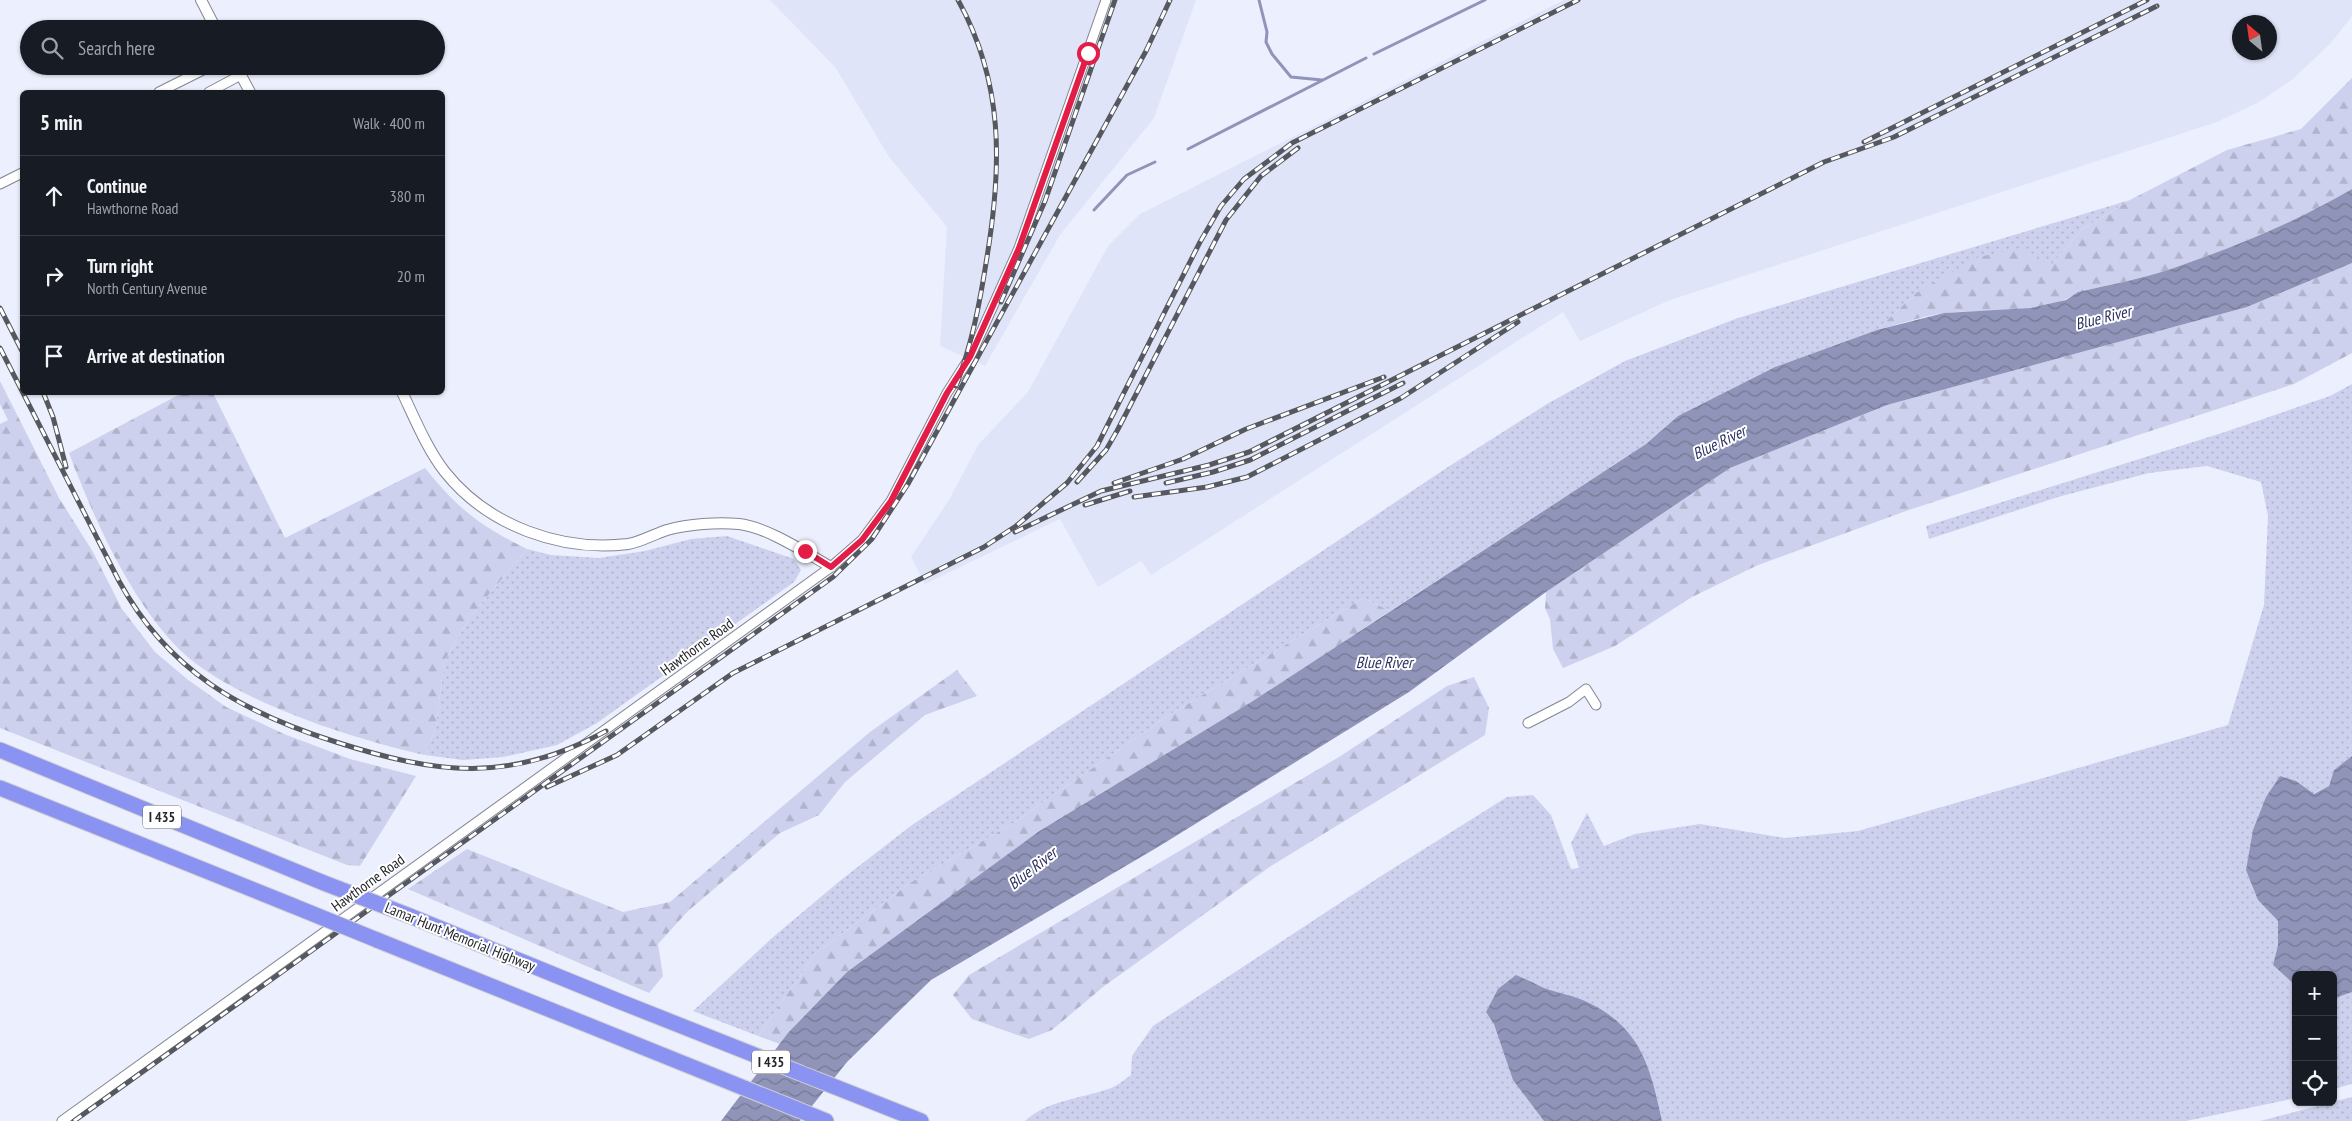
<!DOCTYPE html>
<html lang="en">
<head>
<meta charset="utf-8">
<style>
	body { margin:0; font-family:"PT Sans Narrow",sans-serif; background:#20242c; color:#f1f3f6 }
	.controls { position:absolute; right:15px; bottom:15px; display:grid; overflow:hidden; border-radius:8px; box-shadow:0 1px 4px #0004 }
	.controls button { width:45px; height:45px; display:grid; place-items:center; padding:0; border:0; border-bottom:1px solid #363941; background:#171b24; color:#f1f3f6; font:25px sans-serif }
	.compass { position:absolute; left:2232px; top:15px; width:45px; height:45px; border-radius:50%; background:#171b24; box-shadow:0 1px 4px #0004; rotate:331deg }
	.stop { position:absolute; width:15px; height:15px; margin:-11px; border:4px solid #e11d48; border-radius:50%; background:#fff }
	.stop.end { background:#e11d48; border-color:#fff; box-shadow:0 1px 5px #0008 }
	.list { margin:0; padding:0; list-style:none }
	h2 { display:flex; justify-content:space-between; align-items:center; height:65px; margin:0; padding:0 20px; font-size:21px }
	h2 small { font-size:16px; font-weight:400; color:#9ea1a6 }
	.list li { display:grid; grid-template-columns:32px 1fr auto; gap:15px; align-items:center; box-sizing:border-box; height:80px; padding:0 20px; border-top:1px solid #363941 }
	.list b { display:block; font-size:19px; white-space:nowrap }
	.list p { margin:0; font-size:16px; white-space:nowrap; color:#9ea1a6 }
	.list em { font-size:16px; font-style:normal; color:#9ea1a6 }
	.icon { flex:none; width:28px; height:28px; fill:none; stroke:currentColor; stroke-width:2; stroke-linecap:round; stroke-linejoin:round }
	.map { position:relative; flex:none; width:2352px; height:1121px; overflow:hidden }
	.search { position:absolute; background:#171b24; box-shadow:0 1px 4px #0004; left:20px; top:20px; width:425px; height:55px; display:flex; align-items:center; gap:12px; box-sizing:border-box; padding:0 18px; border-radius:28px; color:#9ea1a6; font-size:19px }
	.panel { position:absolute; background:#171b24; box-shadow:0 1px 4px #0004; left:20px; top:90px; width:425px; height:305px; border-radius:8px }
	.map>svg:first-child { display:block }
	.built { fill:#e0e4f9; fill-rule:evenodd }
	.green { fill:url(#green-dots) }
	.forest { fill:url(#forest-firs) }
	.water { fill:url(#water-waves) }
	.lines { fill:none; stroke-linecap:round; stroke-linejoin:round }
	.stream { stroke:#8f94b8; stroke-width:3 }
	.minor-casing { stroke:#838692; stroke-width:11 }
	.tertiary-casing { stroke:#838692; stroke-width:12 }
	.motorway-casing { stroke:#cfcfd0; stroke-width:17 }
	.minor { stroke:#fff; stroke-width:9 }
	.tertiary { stroke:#fff; stroke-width:10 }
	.motorway { stroke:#8b93f2; stroke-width:15 }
	.rail-casing { stroke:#56585f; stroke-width:5 }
	.rail { stroke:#fff; stroke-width:3; stroke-dasharray:9; stroke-linecap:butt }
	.motorway-bridge-casing { stroke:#cfcfd0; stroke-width:17; stroke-linecap:butt }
	.motorway-bridge { stroke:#8b93f2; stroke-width:15 }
	.route { stroke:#e11d48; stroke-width:6 }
	.labels { text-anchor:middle; stroke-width:4; stroke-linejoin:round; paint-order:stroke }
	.shield { fill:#fff; stroke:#66676b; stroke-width:1 }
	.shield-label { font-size:14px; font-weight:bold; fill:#25262b }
	.street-label { font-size:15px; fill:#25262b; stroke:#fff }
	.water-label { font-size:16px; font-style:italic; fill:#2e3161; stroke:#fff }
</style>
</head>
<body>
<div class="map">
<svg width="2352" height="1121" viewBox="0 0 2352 1121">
	<defs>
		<pattern id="green-dots" width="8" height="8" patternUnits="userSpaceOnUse" patternTransform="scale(1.25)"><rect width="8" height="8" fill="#cdd1ed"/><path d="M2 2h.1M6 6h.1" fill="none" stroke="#b0b3cb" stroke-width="1.8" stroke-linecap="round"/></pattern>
		<pattern id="forest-firs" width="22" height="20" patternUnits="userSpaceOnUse" patternTransform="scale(1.25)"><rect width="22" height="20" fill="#cdd1ed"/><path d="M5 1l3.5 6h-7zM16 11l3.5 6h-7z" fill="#b0b3cb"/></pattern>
		<pattern id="water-waves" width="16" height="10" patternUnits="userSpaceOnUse" patternTransform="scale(1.25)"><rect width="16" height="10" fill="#8f94b8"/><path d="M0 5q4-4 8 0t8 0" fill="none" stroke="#757996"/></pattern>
	</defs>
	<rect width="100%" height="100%" fill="#eceffd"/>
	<g class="built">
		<path d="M770,0H1196L1154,118L1060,235L985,366L940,346L947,227L889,157L835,67Z"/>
		<path d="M1564,0H2352V16L2331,43L2293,79L2259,102L2217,122L1670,300L1580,341L1563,312L1151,575L1141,561L1098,587L1060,519L925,584L911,557L949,500L978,445L1028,392L1108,246L1140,214ZM2240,22H2270V52H2240Z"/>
	</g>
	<g class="green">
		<path d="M2130,200L2081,230L2050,267L1916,293L1877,330L1775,367L1678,416L1646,444L1390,611L1363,598L1166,717L1012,824L913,881L816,953L758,1036L693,1011L772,938L841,880L912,825L1448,467L1547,404L1625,361L1738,318Z"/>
		<path d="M2352,384V756L2334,770L2329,786L2313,794L2296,781L2258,900L2278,921V945L2273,965L2296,986V1098L2186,1121H1025C1048,1100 1080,1099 1108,1089C1116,1087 1124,1080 1131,1075L1132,1056L1153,1026L1381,876L1507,797L1533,795L1551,815L1571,869L1579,868L1571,843L1587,813L1604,846L1635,834L1700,824L1785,838L1858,831L2228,725L2264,605L2268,516L2261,482L2207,466L2149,473L2058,497L1929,539L1926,526L2225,432L2330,396Z"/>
		<path d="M727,536L794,559L801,570L794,582L597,723L557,745L503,757L463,760L425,755L436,727L444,662L469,618L527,549L551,555L599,558L645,551L691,539Z"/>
		<path d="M2352,992V1084L2333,1089V999Z"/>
		<path d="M2352,1097V1121H2260Z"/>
	</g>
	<g class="forest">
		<path d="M2352,78V189C2294,223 2234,247 2171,269C2141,279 2109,285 2078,292C2040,318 1988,308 1945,313C1923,316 1900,324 1877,330L1916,293L1979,257L2024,247L2050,267L2081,230L2130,200L2227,150L2301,129Z"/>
		<path d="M2352,263V353L2294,384L1906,511L1758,565L1692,597L1615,646L1563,668L1553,649L1550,619L1545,608L1546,592L1730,468L1887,405L2247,307Z"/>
		<path d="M0,381L59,498L93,552L122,609L155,652L187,679L226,707L284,734L350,759L416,776L360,866L347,865L0,728V424L8,420L0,404Z"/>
		<path d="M184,392L213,393L285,538L425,468C458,509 480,526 527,549L469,618L444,662L436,727L425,755C353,739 233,701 180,650C131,602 93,517 69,453Z"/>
		<path d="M1363,598L1390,611L847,972L780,1044L758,1036L816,953L913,881L1012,824L1166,717Z"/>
		<path d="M957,670L977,696L925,715L845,782L819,815L780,833L688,911L658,944L663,976L649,993L408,889L467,849L623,912L670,902L870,732Z"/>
		<path d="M1474,677L1489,708L1485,735L1271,866L1103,987L1052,1030L1029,1039L972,1019L953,995L969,975L1339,757L1447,686Z"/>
	</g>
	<g class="water">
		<path d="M2352,189V263L2247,307L1887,405L1730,468L1546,592L1409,692L1158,847L931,980L847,1062L800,1121H721L788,1033L847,972L1038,832L1253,701L1646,444L1678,416L1775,367L1877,330L1944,313L2031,308L2066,300L2078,292C2109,285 2141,279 2171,269C2234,247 2294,223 2352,189Z"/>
		<path d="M2352,756V992L2333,999V975H2296V986L2273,965L2278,945V921L2258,900L2246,870L2253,830L2266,797L2280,776L2296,781L2314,794L2329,786L2334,770Z"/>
		<path d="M1516,975C1526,979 1535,984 1544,988C1557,993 1572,995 1585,1001C1640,1026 1650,1065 1662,1121H1544L1513,1080L1494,1024L1486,1012L1498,989Z"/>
	</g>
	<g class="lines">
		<g class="stream">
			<path d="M1259,0L1267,32L1266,42L1272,54L1291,77L1322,80"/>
			<path d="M1374,54L1485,0"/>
			<path d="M1188,149L1366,58"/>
			<path d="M1094,210L1127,175L1155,162"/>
		</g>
		<defs>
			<g id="minor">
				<path d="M159,92L211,66"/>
				<path d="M209,92L241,75"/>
				<path d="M0,184L22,173"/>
				<path d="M1528,723L1569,702L1586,689L1596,705"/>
				<path d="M62,1121L831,567L862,540L891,501L947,393L970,357L1019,248L1106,0"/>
			</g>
			<g id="tertiary">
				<path d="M201,0L216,29"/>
				<path d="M236,66L250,92"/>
				<path d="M402,392C415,419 427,449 445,472C488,526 561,552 628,544C641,542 654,534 667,530C689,524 717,522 739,524C767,527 806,553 831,567"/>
			</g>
			<g id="motorway">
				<path d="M0,750L324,883"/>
				<path d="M0,788L291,905"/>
				<path d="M410,916L621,1002L921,1121"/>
				<path d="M377,940L826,1121"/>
			</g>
		</defs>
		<use href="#minor" class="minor-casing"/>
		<use href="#tertiary" class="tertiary-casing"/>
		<use href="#motorway" class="motorway-casing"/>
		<use href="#minor" class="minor"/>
		<use href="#tertiary" class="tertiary"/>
		<use href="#motorway" class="motorway"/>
		<defs>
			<g id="rail">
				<path d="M1864,142L2147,0"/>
				<path d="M1001,302L1045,201L1115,0"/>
				<path d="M0,308L22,351"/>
				<path d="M0,348L119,581C168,671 241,712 336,742C436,774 509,784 606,731"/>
				<path d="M956,386C972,344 980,302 987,257C1002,166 1004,83 958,0"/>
				<path d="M43,392L53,417L66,467"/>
				<path d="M1077,482L1106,450L1117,431L1226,220L1261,176L1298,148"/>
				<path d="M1114,483L1183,459L1246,429L1384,377"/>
				<path d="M1166,483L1213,472L1250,460L1403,383"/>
				<path d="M1134,497L1207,487L1247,477L1401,398L1518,322"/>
				<path d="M1085,505L1130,491"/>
				<path d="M1015,532L1101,491L1209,465L1249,452L1824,162L1894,137L2157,6"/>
				<path d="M547,787L617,755L733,673L984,547L1016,526L1067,483L1097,446L1200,242L1221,206L1244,179L1292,143L1578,0"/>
				<path d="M74,1121L833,577L872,539L908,484L1146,51L1170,0"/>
			</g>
		</defs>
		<use href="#rail" class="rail-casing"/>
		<use href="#rail" class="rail"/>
		<defs>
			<g id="motorway-bridge">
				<path d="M324,883L410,916"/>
				<path d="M291,905L377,940"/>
			</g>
		</defs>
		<use href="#motorway-bridge" class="motorway-bridge-casing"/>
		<use href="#motorway-bridge" class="motorway-bridge"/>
	</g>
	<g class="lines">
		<path class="route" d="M805,551L831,567L862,540L891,501L947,393L970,357L1019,248L1088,53"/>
	</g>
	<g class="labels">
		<g class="shield">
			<rect x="143" y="805.5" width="38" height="23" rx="4"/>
			<rect x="752" y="1050.5" width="38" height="23" rx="4"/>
		</g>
		<g class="shield-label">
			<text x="162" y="822">I 435</text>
			<text x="771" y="1067">I 435</text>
		</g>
		<g class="street-label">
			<text transform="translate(697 647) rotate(-36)" y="5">Hawthorne Road</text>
			<text transform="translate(368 883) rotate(-36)" y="5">Hawthorne Road</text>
			<text transform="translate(460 937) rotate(22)" y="5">Lamar Hunt Memorial Highway</text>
		</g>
		<g class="water-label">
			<text transform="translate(2103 317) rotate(-14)" y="6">Blue River</text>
			<text transform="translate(1719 442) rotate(-26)" y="6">Blue River</text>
			<text x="1384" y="668">Blue River</text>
			<text transform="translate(1032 868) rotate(-38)" y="6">Blue River</text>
		</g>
	</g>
</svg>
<div class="controls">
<button>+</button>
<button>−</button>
<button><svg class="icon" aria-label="locate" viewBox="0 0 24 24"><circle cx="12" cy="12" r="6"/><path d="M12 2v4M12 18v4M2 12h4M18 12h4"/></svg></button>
</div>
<svg class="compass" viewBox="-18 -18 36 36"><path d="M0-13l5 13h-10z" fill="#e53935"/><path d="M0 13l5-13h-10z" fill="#9ea1a6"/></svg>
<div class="stop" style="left:1088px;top:53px"></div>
<div class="stop end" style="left:805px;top:551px"></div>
<div class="search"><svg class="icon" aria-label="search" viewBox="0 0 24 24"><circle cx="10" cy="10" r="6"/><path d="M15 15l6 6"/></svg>Search here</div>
<section class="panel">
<h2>5 min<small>Walk · 400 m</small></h2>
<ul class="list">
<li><svg class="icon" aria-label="ahead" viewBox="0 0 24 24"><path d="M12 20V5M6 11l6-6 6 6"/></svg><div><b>Continue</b><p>Hawthorne Road</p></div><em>380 m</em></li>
<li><svg class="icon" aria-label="right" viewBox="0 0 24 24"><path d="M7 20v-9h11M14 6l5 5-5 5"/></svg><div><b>Turn right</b><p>North Century Avenue</p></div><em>20 m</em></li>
<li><svg class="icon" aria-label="arrive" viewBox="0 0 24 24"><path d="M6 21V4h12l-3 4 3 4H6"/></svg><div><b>Arrive at destination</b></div></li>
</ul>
</section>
</div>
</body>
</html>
